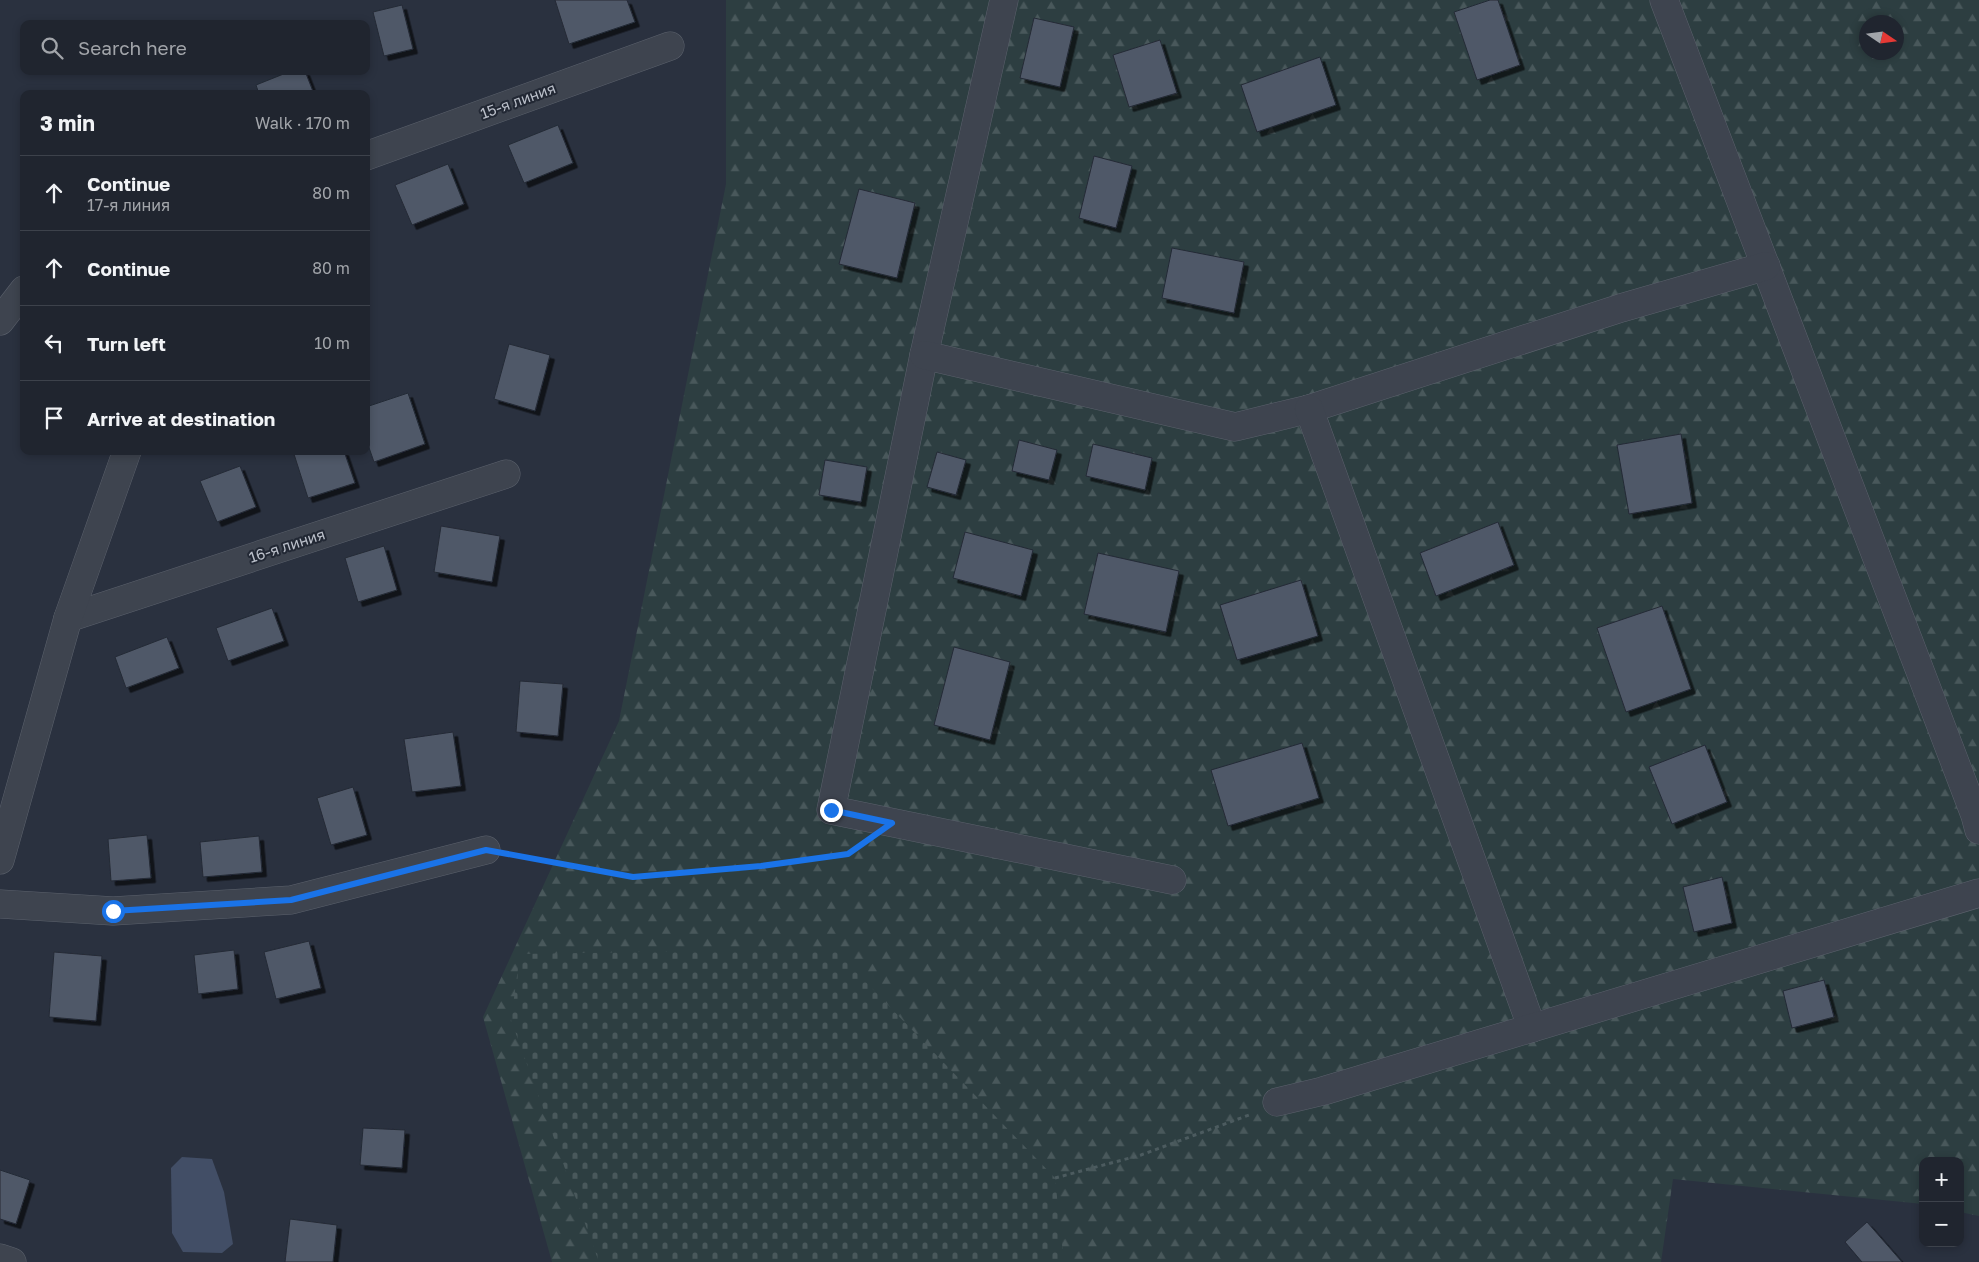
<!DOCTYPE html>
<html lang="en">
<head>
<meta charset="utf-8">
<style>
	body { margin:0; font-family:"Golos Text",sans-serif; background:#2d313b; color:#f1f3f6 }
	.controls { position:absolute; right:15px; bottom:15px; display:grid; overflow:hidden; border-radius:10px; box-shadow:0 2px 8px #0003 }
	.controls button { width:45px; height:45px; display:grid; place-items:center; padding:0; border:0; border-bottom:1px solid #3d424b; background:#20252f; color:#f1f3f6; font:25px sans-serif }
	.compass { position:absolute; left:1859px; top:15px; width:45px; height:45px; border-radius:50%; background:#20252f; box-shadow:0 2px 8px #0003; rotate:103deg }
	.stop { position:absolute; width:15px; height:15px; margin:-11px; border:4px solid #1a73e8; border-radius:50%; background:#fff }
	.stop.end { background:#1a73e8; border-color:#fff; box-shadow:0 1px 5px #0008 }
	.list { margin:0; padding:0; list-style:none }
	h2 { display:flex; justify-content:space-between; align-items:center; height:65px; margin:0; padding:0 20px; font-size:21px }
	h2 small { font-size:16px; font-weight:400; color:#a2a5aa }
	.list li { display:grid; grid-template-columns:32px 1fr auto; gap:15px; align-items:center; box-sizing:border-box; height:75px; padding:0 20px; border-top:1px solid #3d424b }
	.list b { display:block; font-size:19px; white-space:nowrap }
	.list p { margin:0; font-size:16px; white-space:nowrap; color:#a2a5aa }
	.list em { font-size:16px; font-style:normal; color:#a2a5aa }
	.icon { flex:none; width:28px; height:28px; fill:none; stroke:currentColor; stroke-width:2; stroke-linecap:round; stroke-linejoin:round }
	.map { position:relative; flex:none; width:1979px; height:1262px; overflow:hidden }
	.search { position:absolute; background:#20252f; box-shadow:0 2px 8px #0003; left:20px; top:20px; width:350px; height:55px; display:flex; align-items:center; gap:12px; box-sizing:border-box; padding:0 18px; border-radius:10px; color:#a2a5aa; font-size:19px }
	.panel { position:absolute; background:#20252f; box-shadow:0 2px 8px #0003; left:20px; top:90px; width:350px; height:365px; border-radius:10px }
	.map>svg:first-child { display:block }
	.forest { fill:url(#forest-firs); fill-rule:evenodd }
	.cemetery { fill:url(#cemetery-stones) }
	.water { fill:#424e66 }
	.building { fill:#505867; stroke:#242a36; filter:url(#shadow) }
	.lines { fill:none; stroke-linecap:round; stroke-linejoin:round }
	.minor-casing { stroke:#5b616c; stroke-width:29 }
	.path { stroke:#4c5b5f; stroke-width:3; stroke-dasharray:4 4; stroke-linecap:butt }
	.minor { stroke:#3e444f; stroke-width:28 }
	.route { stroke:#1a73e8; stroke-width:6 }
	.labels { text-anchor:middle; stroke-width:4; stroke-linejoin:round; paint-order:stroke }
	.street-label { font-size:15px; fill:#babfc9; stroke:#222834 }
</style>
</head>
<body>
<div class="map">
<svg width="1979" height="1262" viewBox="0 0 1979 1262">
	<defs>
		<pattern id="forest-firs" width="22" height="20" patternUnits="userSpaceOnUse" patternTransform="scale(1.25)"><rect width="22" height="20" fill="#2d3e41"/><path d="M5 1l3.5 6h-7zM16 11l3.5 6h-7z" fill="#49585b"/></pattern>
		<pattern id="cemetery-stones" width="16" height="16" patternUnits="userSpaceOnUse" patternTransform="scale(1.25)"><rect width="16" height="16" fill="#2d3e41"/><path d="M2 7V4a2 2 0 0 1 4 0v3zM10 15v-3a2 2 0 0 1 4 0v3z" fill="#49585b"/></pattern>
		<filter id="shadow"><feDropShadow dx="4.5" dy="4.5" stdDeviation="0" flood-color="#0009"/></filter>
	</defs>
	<rect width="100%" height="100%" fill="#2a313f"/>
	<path class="forest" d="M726,0H1979V1216L1960,1212V1161H1923V1204L1673,1179L1661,1262H552L483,1017L619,721L726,184ZM1866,22H1896V52H1866Z"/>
	<path class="cemetery" d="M834,949L1055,1178L1064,1262H599L511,1020L520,954Z"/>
	<path class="water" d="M182,1157L212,1159L224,1192L233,1244L222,1253L183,1252L172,1233L171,1168Z"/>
	<g class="building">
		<path d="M555,0H627L635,22L569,44Z"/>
		<path d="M1490,0H1498L1520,65L1477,80L1454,12Z"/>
		<path d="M402,5L413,49L384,56L373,12Z"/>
		<path d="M1034,18L1074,27L1060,87L1020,78Z"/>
		<path d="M1160,40L1177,93L1129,107L1113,55Z"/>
		<path d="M1320,57L1336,105L1257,132L1241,85Z"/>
		<path d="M291,71H305L314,94H259L256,85Z"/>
		<path d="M558,125L573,163L524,183L508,145Z"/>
		<path d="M1094,156L1132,166L1116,228L1079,218Z"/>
		<path d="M448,164L464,204L412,225L395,185Z"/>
		<path d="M859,189L915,203L897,278L839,264Z"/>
		<path d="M1172,248L1244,262L1234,313L1162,298Z"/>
		<path d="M509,344L550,355L535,411L494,399Z"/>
		<path d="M408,393L425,444L374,462L366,439V407Z"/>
		<path d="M1681,434L1692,503L1629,514L1617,445Z"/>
		<path d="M1019,440L1057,450L1049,480L1012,471Z"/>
		<path d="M1093,444L1152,458L1145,490L1086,476Z"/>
		<path d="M293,451H344L355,483L308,498Z"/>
		<path d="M937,452L966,460L956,495L927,487Z"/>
		<path d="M825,460L867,467L861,502L819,495Z"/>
		<path d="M240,466L256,507L217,522L200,481Z"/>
		<path d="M1498,522L1514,565L1436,596L1420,553Z"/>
		<path d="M441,526L500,536L492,582L434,572Z"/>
		<path d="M965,532L1033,550L1021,596L953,578Z"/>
		<path d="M384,546L397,590L358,602L345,558Z"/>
		<path d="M1098,553L1179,571L1166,632L1084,614Z"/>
		<path d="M1301,580L1318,636L1237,660L1220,605Z"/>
		<path d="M1662,606L1691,689L1626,712L1597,628Z"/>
		<path d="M272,608L284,641L228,661L216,628Z"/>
		<path d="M167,637L179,668L126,688L115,657Z"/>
		<path d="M954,647L1010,662L990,740L934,725Z"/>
		<path d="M520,681L563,684L558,736L516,732Z"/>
		<path d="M453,732L461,786L412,792L404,739Z"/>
		<path d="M1302,743L1319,798L1228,826L1211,770Z"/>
		<path d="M1705,745L1727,802L1672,824L1649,767Z"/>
		<path d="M353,787L367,835L331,845L317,798Z"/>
		<path d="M147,835L151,878L111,881L108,839Z"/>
		<path d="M259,836L262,872L203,877L200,842Z"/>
		<path d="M1722,877L1732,923L1694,932L1683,887Z"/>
		<path d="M309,941L321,988L276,999L264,952Z"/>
		<path d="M234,950L238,989L198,994L194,955Z"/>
		<path d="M54,952L102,956L96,1021L49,1017Z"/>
		<path d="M1824,980L1834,1017L1792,1028L1783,991Z"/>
		<path d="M363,1128L405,1130L402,1168L360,1165Z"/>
		<path d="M0,1170L30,1180L16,1224L0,1219Z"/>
		<path d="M290,1219L337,1225L333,1262H285Z"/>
		<path d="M1867,1222L1902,1262H1862L1845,1242Z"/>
	</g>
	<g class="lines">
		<defs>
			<g id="minor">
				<path d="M1004,0L924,355L831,810L1172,880"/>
				<path d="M1664,0L1975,815L1979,830"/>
				<path d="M366,156L670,46"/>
				<path d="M0,321L24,290"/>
				<path d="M924,355L1235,427L1309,409L1621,308L1766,266"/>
				<path d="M1309,409L1532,1028"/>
				<path d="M68,618L506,474"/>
				<path d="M0,860L68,618L127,451"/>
				<path d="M0,904L113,911L291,900L486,850"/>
				<path d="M1277,1102L1323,1091L1979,893"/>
				<path d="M0,1258L12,1262"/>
			</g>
		</defs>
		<use href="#minor" class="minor-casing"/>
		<g class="path">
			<path d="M517,855L633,877L761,866L848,854L857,847"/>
			<path d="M1055,1178L1141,1155L1249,1115"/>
		</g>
		<use href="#minor" class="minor"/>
	</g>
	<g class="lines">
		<path class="route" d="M113,911L291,900L486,850L633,877L761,866L848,854L892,823L831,810"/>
	</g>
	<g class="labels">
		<g class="street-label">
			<text transform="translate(518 101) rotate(-20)" y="5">15-я линия</text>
			<text transform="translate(287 546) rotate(-18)" y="5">16-я линия</text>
		</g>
	</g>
</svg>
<div class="controls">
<button>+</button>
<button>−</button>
</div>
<svg class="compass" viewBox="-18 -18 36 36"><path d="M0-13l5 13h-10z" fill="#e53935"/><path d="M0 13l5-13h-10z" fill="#a2a5aa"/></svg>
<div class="stop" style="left:113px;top:911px"></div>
<div class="stop end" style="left:831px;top:810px"></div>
<div class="search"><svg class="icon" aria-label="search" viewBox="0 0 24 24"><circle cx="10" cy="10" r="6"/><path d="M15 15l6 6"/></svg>Search here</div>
<section class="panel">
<h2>3 min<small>Walk · 170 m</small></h2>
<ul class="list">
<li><svg class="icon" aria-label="ahead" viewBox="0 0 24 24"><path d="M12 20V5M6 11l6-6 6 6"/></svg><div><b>Continue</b><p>17-я линия</p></div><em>80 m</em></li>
<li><svg class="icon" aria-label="ahead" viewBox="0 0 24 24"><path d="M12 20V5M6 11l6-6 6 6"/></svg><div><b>Continue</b></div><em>80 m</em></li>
<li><svg class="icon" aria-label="left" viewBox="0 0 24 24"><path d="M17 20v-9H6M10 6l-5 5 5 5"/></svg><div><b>Turn left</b></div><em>10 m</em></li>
<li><svg class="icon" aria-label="arrive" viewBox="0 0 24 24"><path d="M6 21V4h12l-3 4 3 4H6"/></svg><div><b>Arrive at destination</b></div></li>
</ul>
</section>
</div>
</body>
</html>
